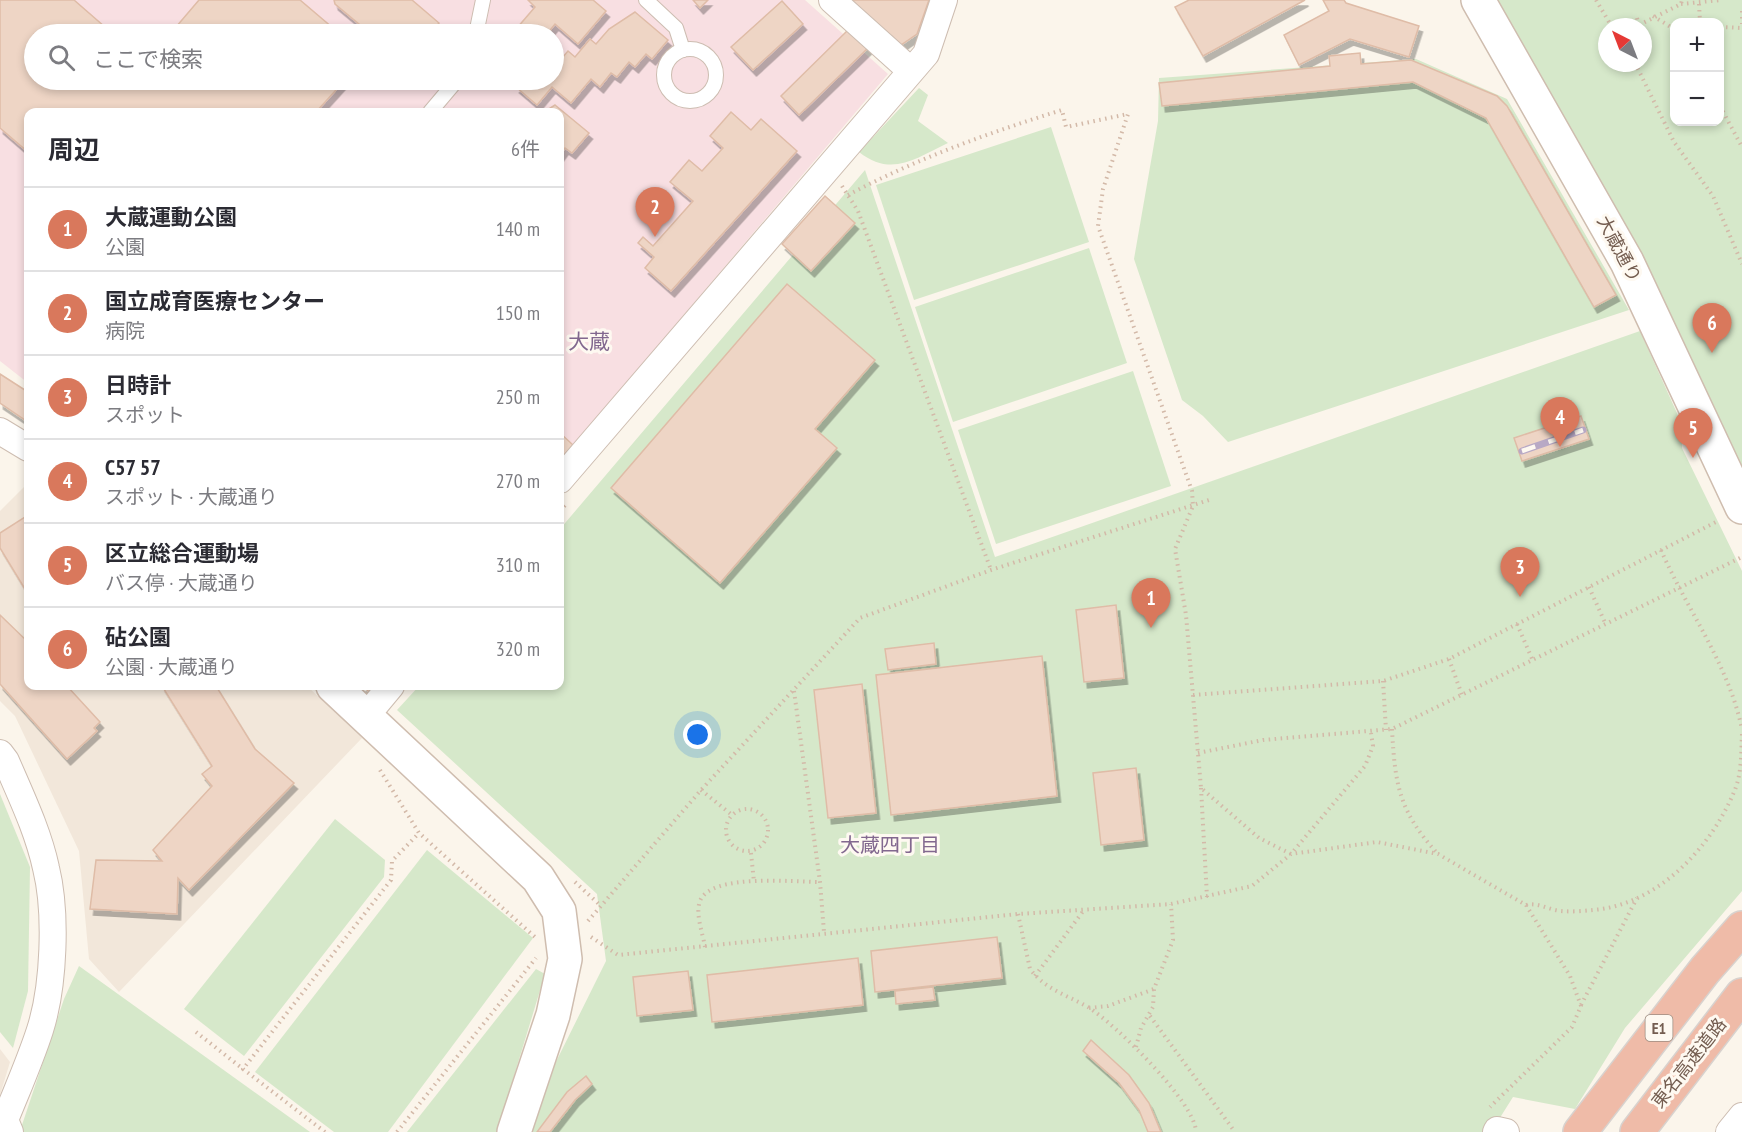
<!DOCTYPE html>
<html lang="ja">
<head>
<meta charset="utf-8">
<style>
	body { margin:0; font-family:"PT Sans Narrow","Noto Sans JP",sans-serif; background:#f2f2f3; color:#2b2b33 }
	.controls { position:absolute; right:18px; top:18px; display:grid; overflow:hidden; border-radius:12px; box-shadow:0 3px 9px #0003 }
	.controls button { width:54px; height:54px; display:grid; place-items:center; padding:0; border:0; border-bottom:2px solid #e1e1e2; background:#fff; color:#2b2b33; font:30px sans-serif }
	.compass { position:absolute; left:1598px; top:18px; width:54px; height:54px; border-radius:50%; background:#fff; box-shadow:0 3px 9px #0003; rotate:318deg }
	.you { position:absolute; left:698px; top:735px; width:21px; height:21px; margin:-15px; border:4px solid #fff; border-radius:50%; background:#1a73e8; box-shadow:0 0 0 9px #1a73e833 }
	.badge { display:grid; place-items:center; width:39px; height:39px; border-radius:50%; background:#d9785c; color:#fff; font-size:20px; font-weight:700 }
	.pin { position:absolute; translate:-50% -50px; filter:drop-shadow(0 2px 3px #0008) }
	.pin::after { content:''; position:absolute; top:32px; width:21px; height:18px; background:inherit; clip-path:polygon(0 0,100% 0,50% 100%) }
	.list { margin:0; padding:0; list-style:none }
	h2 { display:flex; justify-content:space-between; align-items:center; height:78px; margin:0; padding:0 24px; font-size:26px }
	h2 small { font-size:20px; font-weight:400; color:#7c7c81 }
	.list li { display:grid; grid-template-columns:39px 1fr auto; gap:18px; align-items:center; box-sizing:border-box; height:84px; padding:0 24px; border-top:2px solid #e1e1e2 }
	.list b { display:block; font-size:22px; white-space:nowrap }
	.list p { margin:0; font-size:20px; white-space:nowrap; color:#7c7c81 }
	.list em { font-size:20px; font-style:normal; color:#7c7c81 }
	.icon { flex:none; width:33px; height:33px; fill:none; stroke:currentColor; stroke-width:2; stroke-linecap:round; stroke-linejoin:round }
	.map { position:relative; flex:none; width:1742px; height:1132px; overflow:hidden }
	.search { position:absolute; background:#fff; box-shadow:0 3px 9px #0003; left:24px; top:24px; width:540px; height:66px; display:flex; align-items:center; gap:15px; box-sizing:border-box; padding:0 21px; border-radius:33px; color:#7c7c81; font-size:22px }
	.panel { position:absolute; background:#fff; box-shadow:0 3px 9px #0003; left:24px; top:108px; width:540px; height:582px; border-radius:12px }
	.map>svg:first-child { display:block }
	.residential { fill:#f2e7da }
	.medical { fill:#f8dfe2; fill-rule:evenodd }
	.green { fill:#d6e8ca; fill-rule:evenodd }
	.building { fill:#eed5c5; stroke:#dfbca7; stroke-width:1.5; filter:url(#shadow) }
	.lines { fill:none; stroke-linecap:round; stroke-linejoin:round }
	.lane-casing { stroke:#cdbdb1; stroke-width:16 }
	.street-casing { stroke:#cdbdb1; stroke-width:28 }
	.secondary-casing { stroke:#cfbdaf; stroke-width:36 }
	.highway-casing { stroke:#d8d2ce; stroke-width:36 }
	.path { stroke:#d3b9a8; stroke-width:4; stroke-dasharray:1.5 4.5; stroke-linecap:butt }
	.lane { stroke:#fff; stroke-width:14 }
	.street { stroke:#fff; stroke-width:26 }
	.secondary { stroke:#fff; stroke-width:33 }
	.highway { stroke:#efbba8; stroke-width:33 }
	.rail-casing { stroke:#b8a9c5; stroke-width:7 }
	.rail { stroke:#fef9f1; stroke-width:4.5; stroke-dasharray:14; stroke-linecap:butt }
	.labels { text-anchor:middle; stroke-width:6; stroke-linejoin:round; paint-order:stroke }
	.shield { fill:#fef9f1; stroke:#9d8c80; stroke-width:1.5 }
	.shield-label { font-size:16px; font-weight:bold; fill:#745d50 }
	.street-label { font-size:18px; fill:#745d50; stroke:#fef9f1 }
	.neighbourhood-label { font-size:20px; fill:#82688f; stroke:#fef9f1 }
	.quarter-label { font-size:21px; fill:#82688f; stroke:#fef9f1 }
</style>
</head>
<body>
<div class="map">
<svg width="1742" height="1132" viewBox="0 0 1742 1132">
	<defs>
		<filter id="shadow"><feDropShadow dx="3.5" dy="6" stdDeviation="0" flood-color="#0004"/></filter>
	</defs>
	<rect width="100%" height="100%" fill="#fbf5eb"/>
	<g class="residential">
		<path d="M28,483V686H307L362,738L119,992L89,959L79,851L15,716L0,701V511Z"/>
		<path d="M0,1049L10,1062L0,1095Z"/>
	</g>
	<path class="medical" d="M0,0H805L888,74L560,461V112H28V383L0,361ZM34,34H554V80H34Z"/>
	<g class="green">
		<path d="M1486,0H1742V475ZM1674,22H1720V122H1674ZM1607,27H1643V63H1607Z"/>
		<path d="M1416,59L1507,99L1629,310L1228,442L1203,416L1182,400L1134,259L1158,121L1159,78Z"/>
		<path d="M919,88L928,95L918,121L948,143C916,158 892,178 859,152Z"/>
		<path d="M1051,127L1089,242L914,300L876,185Z"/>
		<path d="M865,170L995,557L1640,331L1681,422L1682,448L1742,571V891L1625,1028L1575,1109L1513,1097L1491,1132H528L541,1092L606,961L597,894L397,710L419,686H560V529Z"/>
		<path d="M1089,248L1127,363L953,422L915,307Z"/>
		<path d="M1133,371L1171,486L996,544L958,430Z"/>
		<path d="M0,794L30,867L28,991L13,1048L0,1032Z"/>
		<path d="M335,819L385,860L384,877L244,1056L184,1009Z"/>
		<path d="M427,850L533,938L388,1132H334L255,1072Z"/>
		<path d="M79,966L310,1132H23L21,1128L64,999Z"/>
		<path d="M536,969L545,974L497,1132H407Z"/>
	</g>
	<g class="building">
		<path d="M0,0H74L113,34H34V80H345L316,112H28V152L0,128Z"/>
		<path d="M199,0H300L340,34H170Z"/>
		<path d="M334,0H412L439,23L430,34H371L335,4Z"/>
		<path d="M528,0H593L606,11L578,44L555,24L547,34H525L517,28L535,7Z"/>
		<path d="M693,0H708L700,8Z"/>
		<path d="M843,0H929L917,34L898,47Z"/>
		<path d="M1189,0H1305L1203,56L1175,7Z"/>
		<path d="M1323,0H1344L1346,3L1419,26L1409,57L1350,39L1299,65L1284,35L1329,11Z"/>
		<path d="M782,1L803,24L753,70L731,47Z"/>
		<path d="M635,12L668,40L652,59L646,54L635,67L629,62L617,77L611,73L600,87L591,79L571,103L552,87L537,105L516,87L522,80H554V61L557,64L568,51L575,57L590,39L596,44L609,29Z"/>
		<path d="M849,29L868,48L799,115L781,96Z"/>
		<path d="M1360,53L1361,64L1411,60L1497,96L1507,106L1616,295L1594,307L1486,118L1413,82L1162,106L1159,83L1330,66L1329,56Z"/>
		<path d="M555,105L589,133L572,153L565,148L560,155V112H544Z"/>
		<path d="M731,112L751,130L761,119L797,151L671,291L645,268L654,257L638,243L643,237L653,246L693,201L670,182L689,160L702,171L723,148L710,136Z"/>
		<path d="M825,196L855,223L811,271L782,244Z"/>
		<path d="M787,284L875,360L815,429L837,448L720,583L611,488Z"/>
		<path d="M0,374L28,392V422L0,403Z"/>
		<path d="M1581,416L1589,439L1522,461L1514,438Z"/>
		<path d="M560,433L573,445L560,460Z"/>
		<path d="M28,515V594L0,548V533Z"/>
		<path d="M1116,605L1124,678L1084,682L1076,610Z"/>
		<path d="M0,615L28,642V686H67L100,722L94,728L97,731L67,759L0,684Z"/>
		<path d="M934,643L936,664L888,670L885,649Z"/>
		<path d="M1042,656L1057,796L891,815L876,675Z"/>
		<path d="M862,684L876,813L828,818L814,690Z"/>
		<path d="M162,686H216L255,749L294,783L189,890L178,878L177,914L90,909L96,860L162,861L153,850L212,786L202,774L212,766Z"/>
		<path d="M363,686H377L370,693Z"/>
		<path d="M1136,768L1144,840L1101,845L1093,773Z"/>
		<path d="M997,937L1002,978L875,992L871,951Z"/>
		<path d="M858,958L863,1005L712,1022L707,975Z"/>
		<path d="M688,971L693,1010L637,1016L633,977Z"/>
		<path d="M933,987L935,1000L896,1004L895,991Z"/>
		<path d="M1091,1040L1129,1075L1149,1103L1161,1132H1148L1139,1110L1119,1083L1083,1051Z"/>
		<path d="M586,1076L592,1084L575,1100L550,1132H537L567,1092Z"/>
	</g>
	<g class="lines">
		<defs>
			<g id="lane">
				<path d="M646,0L676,28L683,50"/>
				<path d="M476,34L483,0"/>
				<circle cx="690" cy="75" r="26"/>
				<path d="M430,112L457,80"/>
			</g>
			<g id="street">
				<path d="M832,0L910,70"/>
				<path d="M0,431L28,448"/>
				<path d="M560,480L926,54L944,0"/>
				<path d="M366,716L391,686"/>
				<path d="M0,753L6,761C21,796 38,831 46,868C57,913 54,986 40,1030C30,1061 17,1090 5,1120L10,1132"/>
				<path d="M1496,1132L1497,1130L1506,1132"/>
				<path d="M1729,1132L1742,1116"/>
			</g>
			<g id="secondary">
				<path d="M1478,0L1627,262L1742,507"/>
				<path d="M333,686L538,878L559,911L565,959L553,1015L514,1132"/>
			</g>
			<g id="highway">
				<path d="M1580,1132L1705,970L1742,928"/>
				<path d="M1637,1132L1742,995"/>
			</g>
		</defs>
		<use href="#lane" class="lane-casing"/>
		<use href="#street" class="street-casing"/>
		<use href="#secondary" class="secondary-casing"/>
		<use href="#highway" class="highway-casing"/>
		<g class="path">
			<path d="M1596,0L1612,27"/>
			<path d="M1681,4L1721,0"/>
			<path d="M1699,4L1700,22"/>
			<path d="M1742,11V24"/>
			<path d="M1653,16L1674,29"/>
			<path d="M1637,18L1639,26"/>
			<path d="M1639,25L1681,4L1682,0"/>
			<path d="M1720,27L1742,28"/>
			<path d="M1635,63L1674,142L1713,196L1742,264"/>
			<path d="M1720,106L1742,147"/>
			<path d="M842,186L858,211L991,570"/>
			<path d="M848,195C916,159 988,133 1062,110L1066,127L1128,114L1103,189L1098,226L1192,491L1193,506L1175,549L1186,615L1201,788L1259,838L1291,854L1365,766L1373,746L1371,733"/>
			<path d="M560,511L567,503"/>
			<path d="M1661,550C1687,610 1728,663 1742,729"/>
			<path d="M1589,587L1606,625"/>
			<path d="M1517,624L1533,661"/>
			<path d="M1449,659L1462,695"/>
			<path d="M1383,681L1386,730"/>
			<path d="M794,691L820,882L824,932"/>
			<path d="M1193,695L1383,681L1449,659L1718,521"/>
			<path d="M1392,729C1395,785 1399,811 1437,853"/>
			<path d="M1198,753L1263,740L1392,729L1742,557"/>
			<path d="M380,770L419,833L535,937"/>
			<path d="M1201,788L1207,897"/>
			<path d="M701,790L732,815"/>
			<circle cx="747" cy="830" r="21"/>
			<path d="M751,853L754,882"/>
			<path d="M575,882L601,906"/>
			<path d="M1526,905C1538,902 1549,910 1561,911C1571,912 1583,911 1593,910C1657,905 1710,849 1734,792C1742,774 1741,753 1742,734"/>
			<path d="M1018,914L1030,969C1046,990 1067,995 1088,1007C1114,1023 1196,1103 1196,1132"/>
			<path d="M588,921L701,790L860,618L991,570L1209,500"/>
			<path d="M591,937L618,955L1018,914L1171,904L1252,886L1291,854L1377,842L1438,854L1526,905L1570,976L1581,1006L1572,1027L1490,1107"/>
			<path d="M705,947C703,934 695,914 700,901C711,873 793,882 820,882"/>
			<path d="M1035,976L1084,910"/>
			<path d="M1581,1005L1637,898"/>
			<path d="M1089,1008L1108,1006L1154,989"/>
			<path d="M1150,1016L1235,1132"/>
			<path d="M196,1032L243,1069"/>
			<path d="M1136,1047L1141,1028L1153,1007L1154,989L1173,940L1171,904"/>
			<path d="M325,1132L243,1069L391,880L392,861L419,833"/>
			<path d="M397,1132L536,958"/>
		</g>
		<use href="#lane" class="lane"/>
		<use href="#street" class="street"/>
		<use href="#secondary" class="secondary"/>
		<use href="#highway" class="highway"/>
		<defs>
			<path id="rail" d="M1522,451L1583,430"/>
		</defs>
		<use href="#rail" class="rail-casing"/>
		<use href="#rail" class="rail"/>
	</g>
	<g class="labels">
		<rect class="shield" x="1645.5" y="1015" width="27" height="26" rx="4.5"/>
		<g class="shield-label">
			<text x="1659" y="1034">E1</text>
		</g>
		<g class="street-label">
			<text transform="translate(1619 249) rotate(62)" y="6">大蔵通り</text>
			<text transform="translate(1689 1063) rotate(-52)" y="6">東名高速道路</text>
		</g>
		<g class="neighbourhood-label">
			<text x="890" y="852">大蔵四丁目</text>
		</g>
		<g class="quarter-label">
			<text x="589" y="349">大蔵</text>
		</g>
	</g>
</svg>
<div class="controls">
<button>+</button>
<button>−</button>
</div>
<svg class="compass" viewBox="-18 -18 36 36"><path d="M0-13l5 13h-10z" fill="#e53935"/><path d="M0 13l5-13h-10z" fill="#7c7c81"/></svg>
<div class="you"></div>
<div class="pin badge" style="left:1151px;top:628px">1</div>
<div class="pin badge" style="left:655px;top:237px">2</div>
<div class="pin badge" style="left:1520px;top:597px">3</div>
<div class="pin badge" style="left:1560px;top:447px">4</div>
<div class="pin badge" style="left:1693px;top:458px">5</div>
<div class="pin badge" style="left:1712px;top:353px">6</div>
<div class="search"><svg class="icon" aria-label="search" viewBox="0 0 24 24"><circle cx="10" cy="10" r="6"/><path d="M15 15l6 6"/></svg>ここで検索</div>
<section class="panel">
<h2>周辺<small>6件</small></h2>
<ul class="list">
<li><span class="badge">1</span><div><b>大蔵運動公園</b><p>公園</p></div><em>140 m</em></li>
<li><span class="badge">2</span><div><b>国立成育医療センター</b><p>病院</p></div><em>150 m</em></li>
<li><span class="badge">3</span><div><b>日時計</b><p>スポット</p></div><em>250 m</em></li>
<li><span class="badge">4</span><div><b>C57 57</b><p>スポット · 大蔵通り</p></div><em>270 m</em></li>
<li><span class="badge">5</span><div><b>区立総合運動場</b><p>バス停 · 大蔵通り</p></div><em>310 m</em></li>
<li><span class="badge">6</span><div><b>砧公園</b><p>公園 · 大蔵通り</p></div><em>320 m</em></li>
</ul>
</section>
</div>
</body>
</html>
